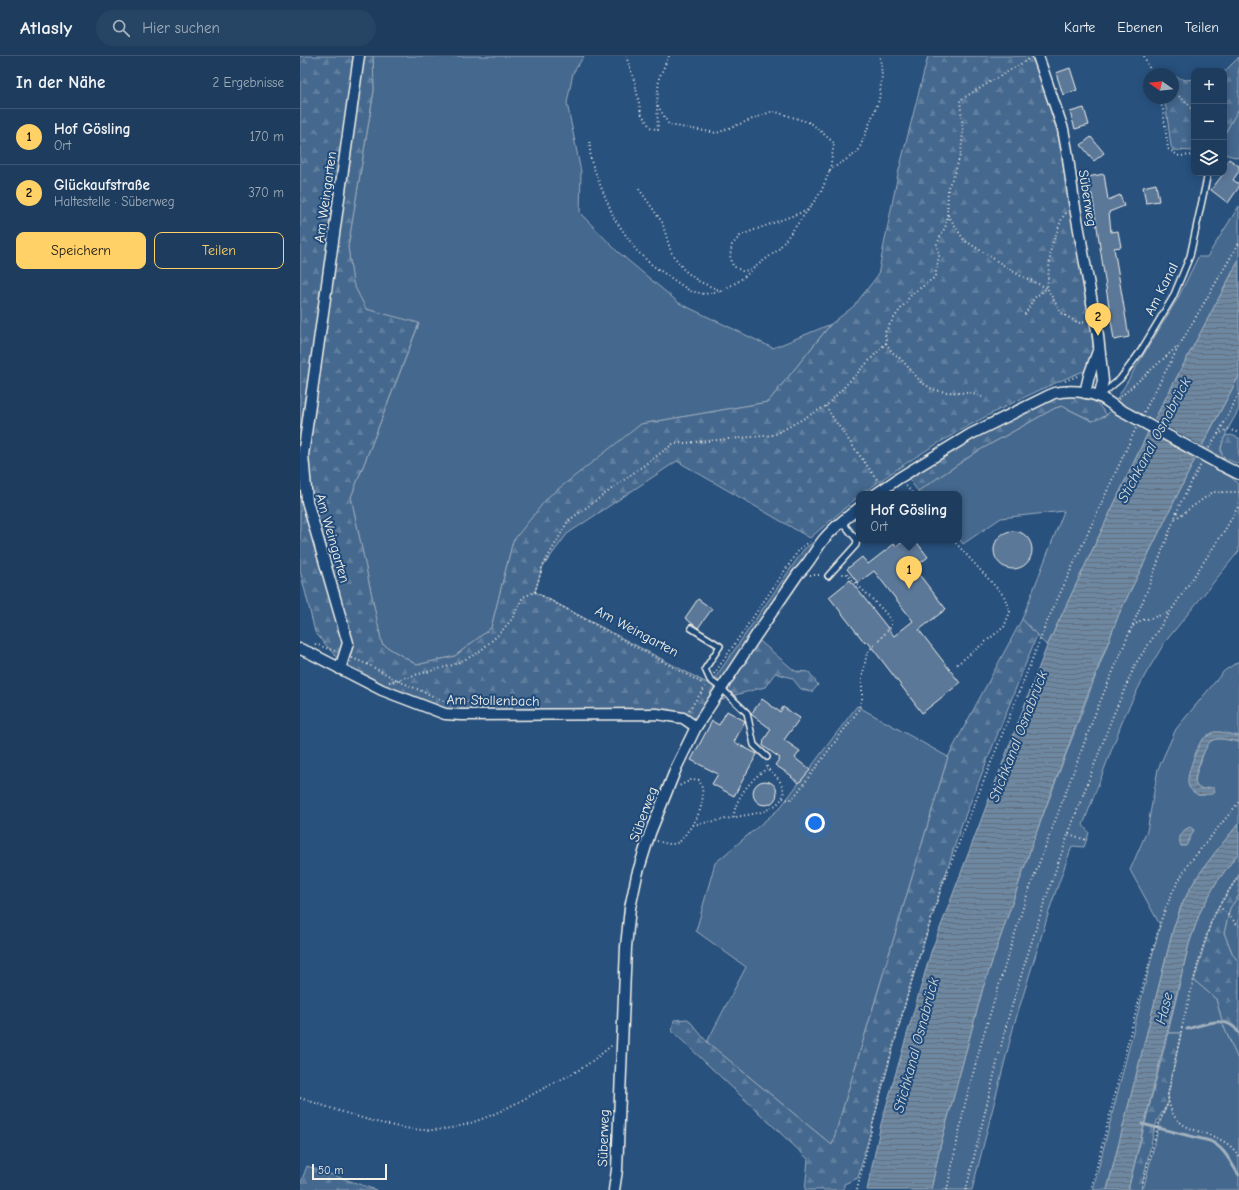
<!DOCTYPE html>
<html lang="de">
<head>
<meta charset="utf-8">
<style>
	body { margin:0; font-family:"Comic Neue",sans-serif; background:#264464; color:#f1f3f6 }
	.controls { position:absolute; right:12px; top:12px; display:grid; overflow:hidden; border-radius:8px; box-shadow:0 2px 10px #0003 }
	.controls button { width:36px; height:36px; display:grid; place-items:center; padding:0; border:0; border-bottom:1px solid #3c5673; background:#1e3d5e; color:#f1f3f6; font:20px sans-serif }
	.compass { position:absolute; left:843px; top:12px; width:36px; height:36px; border-radius:50%; background:#1e3d5e; box-shadow:0 2px 10px #0003; rotate:284deg }
	.scale { position:absolute; left:12px; bottom:10px; width:75px; box-sizing:border-box; padding-left:4px; border:2px solid #f4f1e8; border-top:0; font-size:11px; line-height:14px; white-space:nowrap; color:#f4f1e8; -webkit-text-stroke:3px #1f4a7a; paint-order:stroke }
	.you { position:absolute; left:515px; top:767px; width:14px; height:14px; margin:-10px; border:3px solid #fff; border-radius:50%; background:#1a73e8; box-shadow:0 0 0 6px #1a73e833 }
	.badge { display:grid; place-items:center; width:26px; height:26px; border-radius:50%; background:#ffd166; color:#111; font-size:13px; font-weight:700 }
	.pin { position:absolute; translate:-50% -33px; filter:drop-shadow(0 1px 2px #0008) }
	.pin::after { content:''; position:absolute; top:21px; width:14px; height:12px; background:inherit; clip-path:polygon(0 0,100% 0,50% 100%) }
	.popup { position:absolute; left:556px; top:435px; width:106px; height:52px; box-sizing:border-box; display:grid; place-content:center; border-radius:8px; background:#1e3d5e; filter:drop-shadow(0 1px 3px #0005); font-size:13px; white-space:nowrap; color:#a1aebc }
	.popup b { font-size:15px; color:#f1f3f6 }
	.popup::after { content:''; position:absolute; left:50%; top:100%; margin-left:-8px; border:8px solid transparent; border-top-color:#1e3d5e }
	.list { margin:0; padding:0; list-style:none }
	h2 { display:flex; justify-content:space-between; align-items:center; height:52px; margin:0; padding:0 16px; font-size:17px }
	h2 small { font-size:13px; font-weight:400; color:#a1aebc }
	.list li { display:grid; grid-template-columns:26px 1fr auto; gap:12px; align-items:center; box-sizing:border-box; height:56px; padding:0 16px; border-top:1px solid #3c5673 }
	.list b { display:block; font-size:15px; white-space:nowrap }
	.list p { margin:0; font-size:13px; white-space:nowrap; color:#a1aebc }
	.list em { font-size:13px; font-style:normal; color:#a1aebc }
	.actions { display:flex; gap:8px; padding:12px 16px }
	.actions a { flex:1; padding:9px 0; border:1px solid #ffd166; border-radius:8px; text-align:center; font-size:14px; color:#ffd166 }
	.actions .main { background:#ffd166; color:#111 }
	.icon { flex:none; width:22px; height:22px; fill:none; stroke:currentColor; stroke-width:2; stroke-linecap:round; stroke-linejoin:round }
	.map { position:relative; flex:none; width:939px; height:1134px; overflow:hidden }
	header { display:flex; align-items:center; gap:24px; box-sizing:border-box; height:56px; padding:0 20px; background:#1e3d5e; border-bottom:1px solid #3c5673 }
	header strong { font-size:19px }
	nav { display:flex; gap:22px; margin-inline-start:auto; font-size:14px }
	.search { width:280px; height:36px; background:#264464; display:flex; align-items:center; gap:10px; box-sizing:border-box; padding:0 14px; border-radius:22px; color:#a1aebc; font-size:15px }
	main { display:flex }
	aside { flex:1; background:#1e3d5e }
	.map>svg:first-child { display:block }
	.grass { fill:#45688e; stroke:#9cacbb }
	.forest { fill:url(#forest-firs); stroke:#9cacbb }
	.water { fill:url(#water-rules); stroke:#a4b2be }
	.pier { fill:#28517e }
	.lines { fill:none; stroke-linecap:round; stroke-linejoin:round }
	.stream { stroke:#a4b2be; stroke-width:3 }
	.building { fill:#5b7899; stroke:#f4f1e8 }
	.lane-casing { stroke:#f4f1e8; stroke-width:8 }
	.street-casing { stroke:#f4f1e8; stroke-width:13 }
	.path { stroke:#f4f1e8; stroke-width:2; stroke-dasharray:1 3; stroke-linecap:butt }
	.lane { stroke:#1f4a7a; stroke-width:5 }
	.street { stroke:#1f4a7a; stroke-width:10 }
	.street-bridge-casing { stroke:#f4f1e8; stroke-width:13; stroke-linecap:butt }
	.street-bridge { stroke:#1f4a7a; stroke-width:10 }
	.labels { text-anchor:middle; stroke-width:4; stroke-linejoin:round; paint-order:stroke }
	.street-label { font-size:14px; fill:#f4f1e8; stroke:#1f4a7a }
	.water-label { font-size:15px; font-style:italic; fill:#d9dcda; stroke:#1f4a7a }
</style>
</head>
<body>
<header>
<strong>Atlasly</strong>
<div class="search"><svg class="icon" aria-label="search" viewBox="0 0 24 24"><circle cx="10" cy="10" r="6"/><path d="M15 15l6 6"/></svg>Hier suchen</div>
<nav><a>Karte</a><a>Ebenen</a><a>Teilen</a></nav>
</header>
<main>
<aside>
<h2>In der Nähe<small>2 Ergebnisse</small></h2>
<ul class="list">
<li><span class="badge">1</span><div><b>Hof Gösling</b><p>Ort</p></div><em>170 m</em></li>
<li><span class="badge">2</span><div><b>Glückaufstraße</b><p>Haltestelle · Süberweg</p></div><em>370 m</em></li>
</ul>
<div class="actions"><a class="main">Speichern</a><a>Teilen</a></div>
</aside>
<div class="map">
<svg width="939" height="1134" viewBox="0 0 939 1134">
	<defs>
		<pattern id="forest-firs" width="22" height="20" patternUnits="userSpaceOnUse"><rect width="22" height="20" fill="#45688e"/><path d="M5 1l3.5 6h-7zM16 11l3.5 6h-7z" fill="#607e9e"/></pattern>
		<pattern id="water-rules" width="6" height="5" patternUnits="userSpaceOnUse"><rect width="6" height="5" fill="#6e88a2"/><path d="M0 2.5h6" fill="none" stroke="#5f6e7d"/></pattern>
	</defs>
	<rect width="100%" height="100%" fill="#28517e"/>
	<filter id="ink" filterUnits="userSpaceOnUse"><feTurbulence type="fractalNoise" baseFrequency=".025" numOctaves="2"/><feDisplacementMap in="SourceGraphic" scale="8" xChannelSelector="R" yChannelSelector="G"/><feConvolveMatrix kernelMatrix="1 2 1 2 8 2 1 2 1" color-interpolation-filters="sRGB"/></filter>
	<g filter="url(#ink)">
		<g class="grass">
			<path d="M73,0H284L273,17L267,47L281,116L280,157L318,196L379,247L473,292L531,268L468,346L341,368L213,485L191,572L155,600L117,609L82,588L51,441L119,268L66,253L53,228L48,191L74,35Z"/>
			<path d="M939,52V102L924,98V79Z"/>
			<path d="M939,150V204L852,368L747,590L722,563L764,455L701,462L663,488L659,483V438H620L618,435L678,395L755,352L762,350L792,365L807,359L878,242L898,201H907Z"/>
			<path d="M939,320V353L928,373L921,391V397L926,404L902,390Z"/>
			<path d="M896,401L932,422L937,427L939,434V495L865,586L845,619L824,661L783,769L789,777L784,791L772,790L751,849L714,969L672,1134H631L640,1091L683,932L734,783L819,558Z"/>
			<path d="M517,484L420,625L415,622L504,493Z"/>
			<path d="M939,605V680L907,679L889,731L898,739H905L910,731C887,740 897,715 901,705C903,698 905,689 911,685C918,680 931,685 939,686V767L915,797L895,824L881,850L873,874L807,1134H793L860,869L830,814L847,775L858,713L876,673L924,615Z"/>
			<path d="M557,650L648,701L532,1089L407,986L446,911L396,875L415,807L480,752Z"/>
			<path d="M939,796V819L919,850L911,866L894,924L916,943L924,971L939,1006V1134H843L860,1066L868,1047V1038L881,977H868L889,888L900,856L916,827Z"/>
			<path d="M939,839V906L933,899L924,877L930,852Z"/>
		</g>
		<g class="forest">
			<path d="M0,0H73L74,34L48,191L53,227L66,253L119,267L51,441L82,588L117,609L155,600L191,572L213,485L248,441L341,368L468,346L531,268L554,250L578,219L598,118L628,0H733L757,75L761,96L793,287V299L786,315L781,316C704,348 629,388 562,438H559V440L510,482L377,405L267,478L242,512L235,536L407,627L421,632L455,581L495,615L509,616L518,629L512,636L501,633L492,622L475,617L465,631L431,640L410,650L396,671L383,662L161,659L40,613L37,602L15,576L0,514Z"/>
			<path d="M939,1V52L924,79V16Z"/>
			<path d="M873,20L886,24L894,23V95L873,94L871,90L866,52L863,42H873Z"/>
			<path d="M775,340L796,346L807,359L793,365L762,350L755,352L678,395L618,435L608,422L672,383L726,355L755,341Z"/>
			<path d="M931,379L939,382V408C920,402 918,398 925,380Z"/>
			<path d="M722,563L737,579L661,770L608,937L558,1122L544,1128V1134H505L508,1103L372,975L374,964L388,963L407,986L532,1089L648,701Z"/>
			<path d="M939,819V839L930,852L924,877L933,899L939,906V1006L924,971L916,943L894,924L911,866L919,850Z"/>
			<path d="M868,977H881L868,1038V1047L857,1065L853,1079L841,1134H828Z"/>
			<path d="M7,1110L76,1134H0V1129Z"/>
		</g>
		<g class="water">
			<path d="M939,204V320L896,401L819,558L785,645L734,783L683,932L640,1091L631,1134H567L581,1068L631,896L747,590L852,368Z"/>
			<path d="M914,676H921L939,680V686C931,685 918,680 911,685C906,688 893,721 895,727C896,729 898,731 899,732C904,734 909,731 914,732L915,736L912,738L898,739C893,736 889,733 888,727C886,720 897,692 901,685C905,681 909,679 914,676Z"/>
			<path d="M939,767V796L916,827L900,856L889,888L828,1134H807L873,874C875,867 878,859 881,851C894,820 918,793 939,767Z"/>
			<path d="M890,771L894,774L886,790H881C877,781 882,774 890,771Z"/>
		</g>
		<path class="pier" d="M853,363L904,391L898,402L847,374Z"/>
		<g class="lines">
			<g class="stream">
				<path d="M887,973C906,968 927,958 939,977"/>
				<path d="M842,1068L910,1085C925,1092 930,1106 939,1119"/>
			</g>
		</g>
		<g class="building">
			<path d="M770,12L777,34L763,39L756,17Z"/>
			<path d="M784,52L789,69L775,73L770,56Z"/>
			<path d="M791,81L804,97L794,105L781,89Z"/>
			<path d="M929,103L939,110V115L933,124L939,128V131L928,147L911,134L924,117V110Z"/>
			<path d="M804,118L808,144L820,139L824,150L809,156L811,176L818,175L821,191L814,192L829,281L814,284L792,138H790L787,121Z"/>
			<path d="M856,128L859,145L846,147L843,131Z"/>
			<circle cx="713" cy="494" r="19"/>
			<path d="M605,484H615L628,501L614,512L646,553L619,574L660,627L622,657L567,585L565,587L529,541L550,524L594,580L613,565L574,515L558,527L547,513L562,501L568,508L594,488L596,491Z"/>
			<path d="M398,543L412,553L398,572L385,562Z"/>
			<path d="M462,643L480,656L483,651L500,662L484,684L500,695L495,702L510,714L499,727L491,721L492,720L475,709L480,702L463,690L464,684L471,673L452,659L451,658Z"/>
			<path d="M427,655L445,665L434,686L457,698L434,740L412,728L418,718L391,704L412,665L419,669Z"/>
			<circle cx="465" cy="737" r="12"/>
		</g>
		<g class="lines">
			<defs>
				<g id="lane">
					<path d="M801,339L820,323L840,296L873,241L890,200L908,117"/>
					<path d="M528,520L556,489L557,484L542,466"/>
					<path d="M391,572L420,590L405,613L410,624L421,632L447,657L454,689L467,701"/>
				</g>
				<g id="street">
					<path d="M738,0L763,73L767,95L774,146L798,280L803,325L799,341"/>
					<path d="M785,337L789,320L798,295"/>
					<path d="M921,409L939,418"/>
					<path d="M576,438L599,422L671,378L754,337C769,334 784,335 798,340C805,343 812,349 819,353"/>
					<path d="M0,593L10,597L82,634L145,658L161,659L357,658L383,662L396,671"/>
					<path d="M40,613L48,587L7,445L3,399L59,0"/>
					<path d="M314,1134L317,1114L326,891L330,852L337,819L350,777L377,710L396,671L455,581L498,518C509,508 515,494 524,483C534,471 547,461 559,452"/>
				</g>
			</defs>
			<use href="#lane" class="lane-casing"/>
			<use href="#street" class="street-casing"/>
			<g class="path">
				<path d="M326,0L335,27L341,57L350,71L358,74L357,49"/>
				<path d="M369,0L359,22L357,48L369,69L417,77L473,55L511,67L534,87L530,114L558,96L579,44L582,20L580,0"/>
				<path d="M844,0L852,18"/>
				<path d="M873,35L889,49L894,58"/>
				<path d="M859,42L863,54L868,93L879,100L894,99"/>
				<path d="M289,82L291,105L301,131L314,162L336,194L352,209L390,235L405,238L421,235"/>
				<path d="M339,133L362,166L371,196L384,214L398,225L421,235L439,225L451,215"/>
				<path d="M508,154L478,194L451,214L442,215L433,210L430,200L432,189L441,179L508,154L521,136L530,114"/>
				<path d="M766,157L762,162L751,192L747,232L761,257L778,267L787,266"/>
				<path d="M648,159L664,184L719,219L747,232L734,242L724,260"/>
				<path d="M586,287L592,296L601,303L621,326L632,333L645,336L670,337L682,341"/>
				<path d="M765,325L780,319"/>
				<path d="M818,343L878,290"/>
				<path d="M526,350L533,362L578,425"/>
				<path d="M844,356L879,290L939,187"/>
				<path d="M918,378L939,338"/>
				<path d="M909,392L917,379L928,373L939,377"/>
				<path d="M606,430L613,438"/>
				<path d="M875,463L913,436H939"/>
				<path d="M653,484L704,540L710,556L704,571L655,610"/>
				<path d="M510,519H522"/>
				<path d="M235,536L242,512L268,465L373,388L474,379L526,350L586,287L585,276L594,262L611,239L635,221L639,200L637,188L647,167L648,131L655,117L661,96L663,76L660,44L729,3"/>
				<path d="M833,570L840,565L868,557"/>
				<path d="M15,588L35,595"/>
				<path d="M52,602L69,609L101,626L144,645L212,648"/>
				<path d="M414,618L501,491L510,486"/>
				<path d="M89,626L153,609L178,597L198,579L212,563L223,541L235,536L404,628"/>
				<path d="M389,654L406,630"/>
				<path d="M483,742L489,744L494,741L558,655L562,643V622L567,597L591,571C591,569 591,567 591,565C588,556 555,528 547,518H540"/>
				<path d="M434,761C433,745 453,720 467,713"/>
				<path d="M393,769L458,757C474,752 492,743 479,724C475,717 467,716 466,707"/>
				<path d="M769,778L786,784"/>
				<path d="M357,785C364,787 372,790 379,786C382,784 385,779 387,776C399,762 408,741 399,724L393,723L379,730"/>
				<path d="M939,819L919,850L911,866L900,900L884,962L868,1038C870,1087 919,1066 939,1101"/>
				<path d="M919,850L939,870"/>
				<path d="M0,1042C38,1054 87,1073 126,1074C170,1075 211,1050 248,1030C261,1023 276,1017 288,1008C296,1002 304,996 312,989"/>
				<path d="M557,1134L582,1030L615,913L641,832L747,566L836,372"/>
				<path d="M647,1134L665,1048L682,984L725,845L797,653L845,540L880,448L901,408"/>
				<path d="M666,1134L707,966L725,907L744,847L772,768L812,662L836,607L925,474L939,449"/>
				<path d="M791,1134L831,974L861,864L872,837L887,810L939,746"/>
				<path d="M841,1134L859,1066L868,1047"/>
			</g>
			<use href="#lane" class="lane"/>
			<use href="#street" class="street"/>
			<defs>
				<path id="street-bridge" d="M819,353L921,409"/>
			</defs>
			<use href="#street-bridge" class="street-bridge-casing"/>
			<use href="#street-bridge" class="street-bridge"/>
		</g>
	</g>
	<g class="labels">
		<g class="street-label">
			<text transform="translate(25 141) rotate(-82)" y="5">Am Weingarten</text>
			<text transform="translate(788 142) rotate(81)" y="5">Süberweg</text>
			<text transform="translate(861 233) rotate(-63)" y="5">Am Kanal</text>
			<text transform="translate(33 482) rotate(74)" y="5">Am Weingarten</text>
			<text transform="translate(337 575) rotate(28)" y="5">Am Weingarten</text>
			<text transform="translate(193 644) rotate(1)" y="5">Am Stollenbach</text>
			<text transform="translate(343 758) rotate(-70)" y="5">Süberweg</text>
			<text transform="translate(303 1082) rotate(-88)" y="5">Süberweg</text>
		</g>
		<g class="water-label">
			<text transform="translate(854 384) rotate(-62)" y="5">Stichkanal Osnabrück</text>
			<text transform="translate(718 680) rotate(-69)" y="5">Stichkanal Osnabrück</text>
			<text transform="translate(864 952) rotate(-75)" y="5">Hase</text>
			<text transform="translate(616 989) rotate(-75)" y="5">Stichkanal Osnabrück</text>
		</g>
	</g>
</svg>
<div class="controls">
<button>+</button>
<button>−</button>
<button><svg class="icon" aria-label="layers" viewBox="0 0 24 24"><path d="M12 4l9 5-9 5-9-5zM3 14l9 5 9-5"/></svg></button>
</div>
<svg class="compass" viewBox="-18 -18 36 36"><path d="M0-13l5 13h-10z" fill="#e53935"/><path d="M0 13l5-13h-10z" fill="#a1aebc"/></svg>
<div class="scale">50 m</div>
<div class="you"></div>
<div class="pin badge" style="left:609px;top:533px">1</div>
<div class="popup"><b>Hof Gösling</b>Ort</div>
<div class="pin badge" style="left:798px;top:280px">2</div>
</div>
</main>
</body>
</html>
